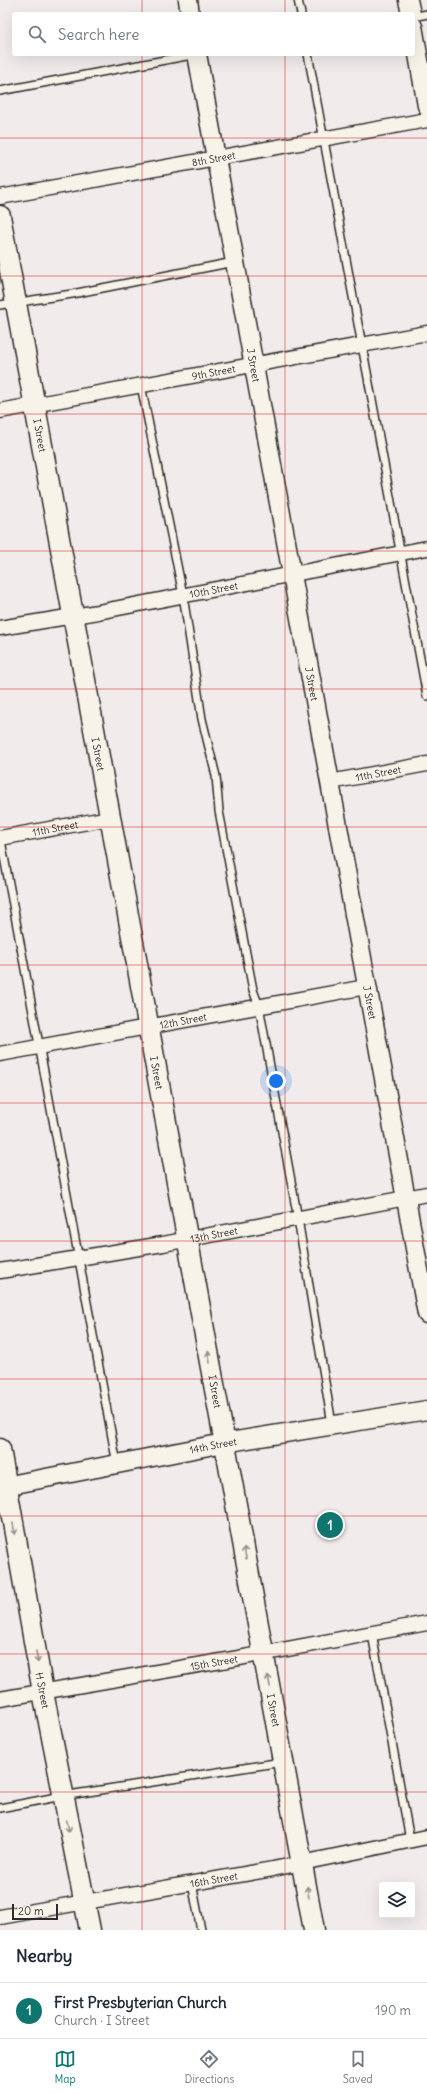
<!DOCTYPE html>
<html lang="en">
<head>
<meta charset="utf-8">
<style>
	body { margin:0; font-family:Delius,sans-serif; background:#f6f6f7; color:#1f2937 }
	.controls { position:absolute; right:12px; bottom:12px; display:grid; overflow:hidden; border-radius:4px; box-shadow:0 4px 16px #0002 }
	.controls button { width:36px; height:36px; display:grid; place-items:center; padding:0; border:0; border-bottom:1px solid #e0e1e3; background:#fff; color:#1f2937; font:20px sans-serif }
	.scale { position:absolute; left:12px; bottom:10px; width:46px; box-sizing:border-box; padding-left:4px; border:2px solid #2b2b2b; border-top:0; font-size:11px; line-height:14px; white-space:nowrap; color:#2b2b2b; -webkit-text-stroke:3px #f7f3e8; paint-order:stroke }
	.you { position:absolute; left:276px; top:1081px; width:14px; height:14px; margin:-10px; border:3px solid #fff; border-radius:50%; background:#1a73e8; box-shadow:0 0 0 6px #1a73e833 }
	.badge { display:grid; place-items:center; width:26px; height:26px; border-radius:50%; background:#0f766e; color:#fff; font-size:13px; font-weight:700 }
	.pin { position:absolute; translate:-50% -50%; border:2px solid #fff; box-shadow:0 1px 4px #0006 }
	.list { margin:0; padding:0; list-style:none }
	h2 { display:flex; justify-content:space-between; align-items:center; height:52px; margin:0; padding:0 16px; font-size:17px }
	h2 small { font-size:13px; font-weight:400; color:#747a83 }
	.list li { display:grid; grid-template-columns:26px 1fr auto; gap:12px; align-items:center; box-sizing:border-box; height:56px; padding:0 16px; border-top:1px solid #e0e1e3 }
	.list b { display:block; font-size:15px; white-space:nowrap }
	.list p { margin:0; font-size:13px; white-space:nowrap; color:#747a83 }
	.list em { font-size:13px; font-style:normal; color:#747a83 }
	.icon { flex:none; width:22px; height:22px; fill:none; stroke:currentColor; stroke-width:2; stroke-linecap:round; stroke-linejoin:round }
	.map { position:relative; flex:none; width:427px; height:1930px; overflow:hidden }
	.search { position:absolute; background:#fff; box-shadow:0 4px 16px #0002; left:12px; right:12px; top:12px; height:44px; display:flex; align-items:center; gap:10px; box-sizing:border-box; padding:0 14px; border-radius:4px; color:#747a83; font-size:15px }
	.sheet { height:108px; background:#fff }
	nav { display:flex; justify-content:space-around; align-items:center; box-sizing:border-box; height:56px; border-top:1px solid #e0e1e3; background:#fff; font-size:11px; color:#747a83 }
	nav a { display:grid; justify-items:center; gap:2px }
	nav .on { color:#0f766e }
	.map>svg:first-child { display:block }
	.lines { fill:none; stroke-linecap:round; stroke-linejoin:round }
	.service-casing { stroke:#2b2b2b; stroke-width:10 }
	.minor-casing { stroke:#2b2b2b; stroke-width:17 }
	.tertiary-casing { stroke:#2b2b2b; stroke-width:21 }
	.secondary-casing { stroke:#2b2b2b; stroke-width:23 }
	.service { stroke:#f7f3e8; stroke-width:7 }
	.minor { stroke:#f7f3e8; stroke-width:14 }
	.tertiary { stroke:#f7f3e8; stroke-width:18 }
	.secondary { stroke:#f7f3e8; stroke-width:20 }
	.oneway { stroke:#918f8a }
	.grid { fill:none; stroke:#d62828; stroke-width:1; stroke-opacity:0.55 }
	.labels { text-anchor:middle; stroke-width:3.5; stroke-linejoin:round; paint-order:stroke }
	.street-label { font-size:10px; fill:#2b2b2b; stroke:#f7f3e8 }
</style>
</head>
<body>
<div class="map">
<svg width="427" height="1930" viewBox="0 0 427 1930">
	<rect width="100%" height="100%" fill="#f1eceb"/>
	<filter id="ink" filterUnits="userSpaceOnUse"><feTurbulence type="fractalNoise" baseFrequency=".025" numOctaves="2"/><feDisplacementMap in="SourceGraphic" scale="8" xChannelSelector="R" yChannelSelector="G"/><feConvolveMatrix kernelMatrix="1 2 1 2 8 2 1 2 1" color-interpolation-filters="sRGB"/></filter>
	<g filter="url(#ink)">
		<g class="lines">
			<defs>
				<g id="service">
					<path d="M298,0L301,14"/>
					<path d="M413,17L427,14"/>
					<path d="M308,54L427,696"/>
					<path d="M0,91L197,54"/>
					<path d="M0,305L72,294L234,262"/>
					<path d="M141,385L183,595L202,719L216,776L219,811L253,990L259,1006L298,1219L332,1424"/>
					<path d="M0,835L117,1464"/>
					<path d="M372,1634L410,1840"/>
					<path d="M0,1808L62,1796L282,1762"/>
					<path d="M192,1883L201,1930"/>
				</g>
				<g id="minor">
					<path id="s1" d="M0,197L427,120"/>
					<path id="s2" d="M0,411L427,333"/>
					<path id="s3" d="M0,628L98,612L427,548"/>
					<path id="s4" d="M330,782L427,764"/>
					<path id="s5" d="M0,838L110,818"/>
					<path id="s6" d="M0,1054L366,987"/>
					<path id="s7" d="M0,1271L163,1244L427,1194"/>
					<path id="s8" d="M0,1699L239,1658L427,1623"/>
					<path id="s9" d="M0,1917L273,1869L427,1837"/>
				</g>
				<g id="tertiary">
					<path d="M188,0L190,14"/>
					<path d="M408,0L411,14"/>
					<path d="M413,26L427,106"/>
					<path id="s10" d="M197,54L427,1314"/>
					<path id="s11" d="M0,1487L224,1443L427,1410"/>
				</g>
				<g id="secondary">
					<path id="s12" d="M0,216L314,1930"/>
					<path id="s13" d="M0,1449L43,1692L90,1930"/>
				</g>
			</defs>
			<use href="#service" class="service-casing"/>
			<use href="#minor" class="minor-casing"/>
			<use href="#tertiary" class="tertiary-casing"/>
			<use href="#secondary" class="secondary-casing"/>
			<use href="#service" class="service"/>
			<use href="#minor" class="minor"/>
			<use href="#tertiary" class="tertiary"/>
			<use href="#secondary" class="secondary"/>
		</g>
		<defs><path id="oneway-shaft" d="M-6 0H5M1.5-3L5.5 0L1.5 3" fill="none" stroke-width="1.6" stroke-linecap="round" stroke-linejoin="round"/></defs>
		<g class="oneway">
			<use href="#oneway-shaft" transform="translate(209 1357) rotate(-100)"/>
			<use href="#oneway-shaft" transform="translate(14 1529) rotate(80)"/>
			<use href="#oneway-shaft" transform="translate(245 1553) rotate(-101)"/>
			<use href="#oneway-shaft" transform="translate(37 1657) rotate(80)"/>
			<use href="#oneway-shaft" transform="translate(269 1681) rotate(-101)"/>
			<use href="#oneway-shaft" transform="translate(68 1826) rotate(78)"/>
			<use href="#oneway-shaft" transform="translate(308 1892) rotate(-99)"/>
		</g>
	</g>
	<path class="grid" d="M142,0V14M285,0V14M142,54V1930M285,54V1930M0,138H427M0,276H427M0,414H427M0,551H427M0,689H427M0,827H427M0,965H427M0,1103H427M0,1241H427M0,1379H427M0,1516H427M0,1654H427M0,1792H427"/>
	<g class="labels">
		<g class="street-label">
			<text dy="4" stroke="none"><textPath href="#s1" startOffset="217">8th Street</textPath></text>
			<text dy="4" stroke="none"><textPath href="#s10" startOffset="316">J Street</textPath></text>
			<text dy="4" stroke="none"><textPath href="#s2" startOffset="217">9th Street</textPath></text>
			<text dy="4" stroke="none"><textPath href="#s12" startOffset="223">I Street</textPath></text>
			<text dy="4" stroke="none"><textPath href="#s3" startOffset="217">10th Street</textPath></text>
			<text dy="4" stroke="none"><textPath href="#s10" startOffset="640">J Street</textPath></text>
			<text dy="4" stroke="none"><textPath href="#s12" startOffset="547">I Street</textPath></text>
			<text dy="4" stroke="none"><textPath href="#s4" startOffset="49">11th Street</textPath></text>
			<text dy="4" stroke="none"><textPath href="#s5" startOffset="56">11th Street</textPath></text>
			<text dy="4" stroke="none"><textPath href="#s10" startOffset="964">J Street</textPath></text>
			<text dy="4" stroke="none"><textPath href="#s6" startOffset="186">12th Street</textPath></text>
			<text dy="4" stroke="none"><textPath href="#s12" startOffset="871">I Street</textPath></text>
			<text dy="4" stroke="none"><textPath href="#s7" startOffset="217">13th Street</textPath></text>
			<text dy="4" stroke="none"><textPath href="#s12" startOffset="1195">I Street</textPath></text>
			<text dy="4" stroke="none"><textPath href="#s11" startOffset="217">14th Street</textPath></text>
			<text dy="4" stroke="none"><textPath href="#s8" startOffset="217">15th Street</textPath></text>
			<text dy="4" stroke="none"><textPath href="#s13" startOffset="245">H Street</textPath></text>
			<text dy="4" stroke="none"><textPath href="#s12" startOffset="1519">I Street</textPath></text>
			<text dy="4" stroke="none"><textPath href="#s9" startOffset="217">16th Street</textPath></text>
		</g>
	</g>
</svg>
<div class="controls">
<button><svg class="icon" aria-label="layers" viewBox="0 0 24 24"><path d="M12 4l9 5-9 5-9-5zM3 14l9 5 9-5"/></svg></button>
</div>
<div class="scale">20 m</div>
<div class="you"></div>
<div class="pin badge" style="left:330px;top:1525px">1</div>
<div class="search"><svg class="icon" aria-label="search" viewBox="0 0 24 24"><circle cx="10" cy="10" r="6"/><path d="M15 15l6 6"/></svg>Search here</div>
</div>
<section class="sheet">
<h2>Nearby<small></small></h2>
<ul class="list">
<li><span class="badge">1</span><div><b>First Presbyterian Church</b><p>Church · I Street</p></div><em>190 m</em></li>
</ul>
</section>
<nav>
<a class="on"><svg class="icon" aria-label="map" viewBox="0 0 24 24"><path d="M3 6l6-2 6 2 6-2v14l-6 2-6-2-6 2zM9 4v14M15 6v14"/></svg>Map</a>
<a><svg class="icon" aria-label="directions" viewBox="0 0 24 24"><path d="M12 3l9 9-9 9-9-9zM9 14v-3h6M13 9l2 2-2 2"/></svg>Directions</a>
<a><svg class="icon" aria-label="saved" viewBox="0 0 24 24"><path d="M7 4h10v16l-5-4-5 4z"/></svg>Saved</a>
</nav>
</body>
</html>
